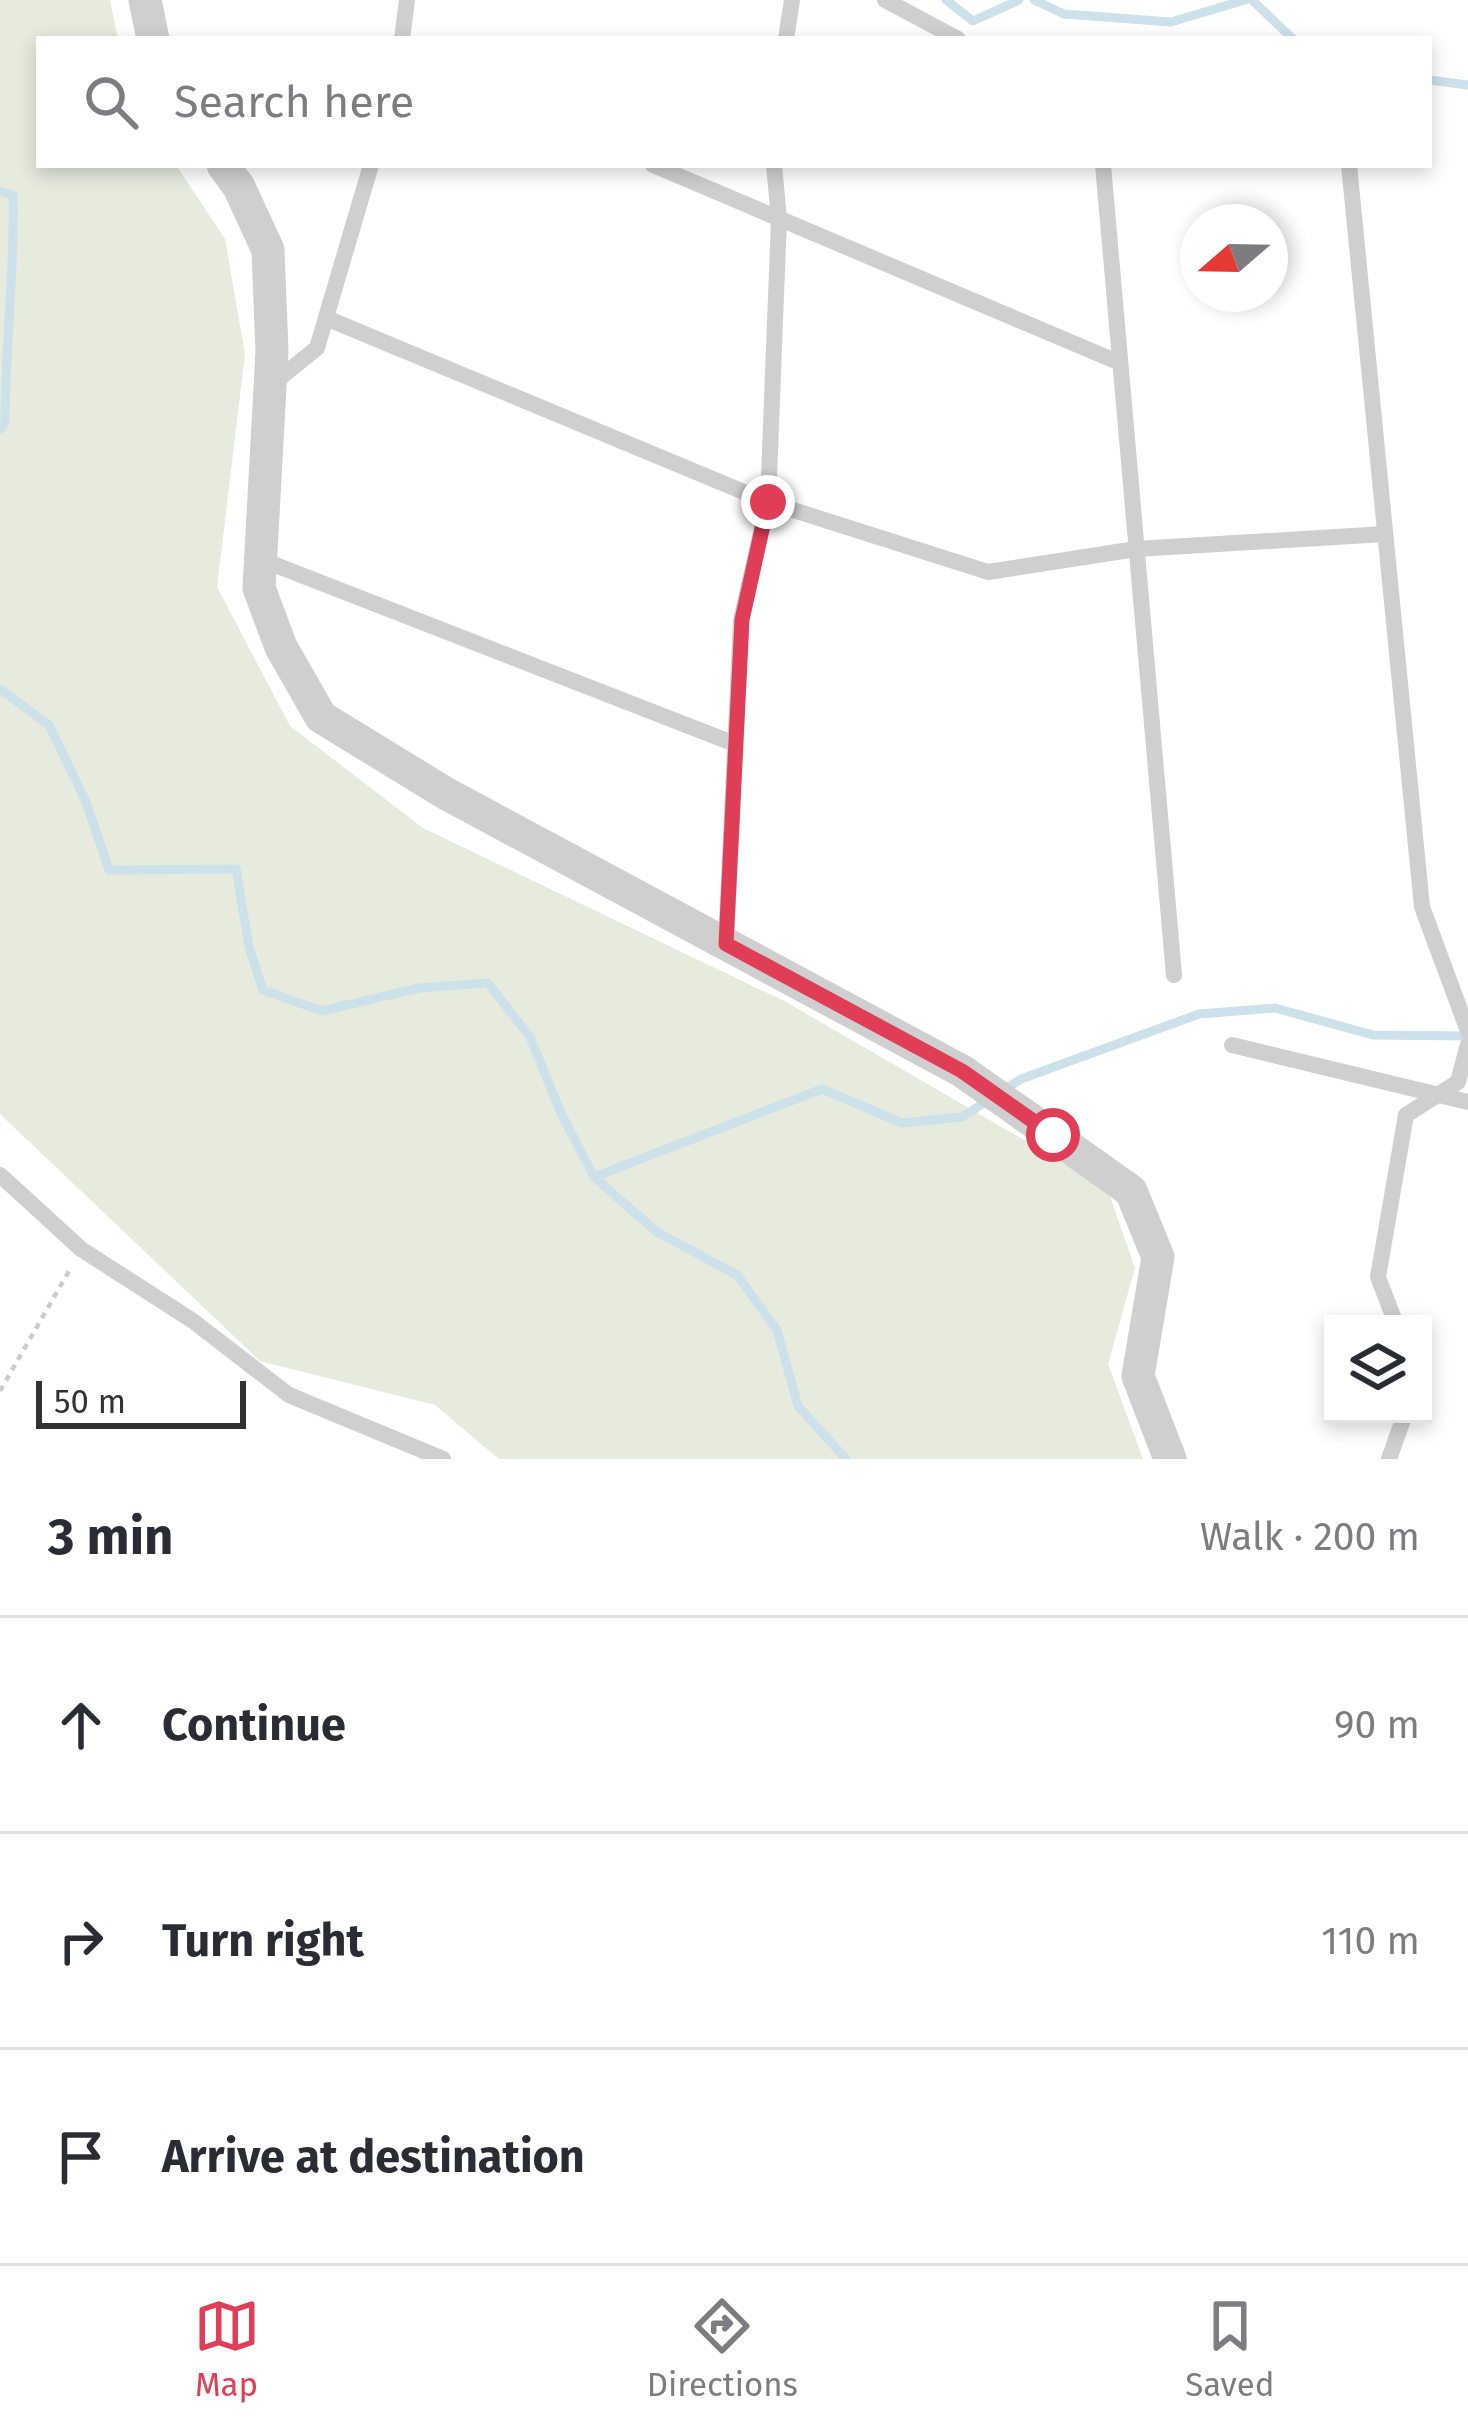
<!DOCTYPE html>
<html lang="en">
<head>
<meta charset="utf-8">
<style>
	body { margin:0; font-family:"Fira Sans",sans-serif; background:#f2f2f3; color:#2b2b33 }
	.controls { position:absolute; right:36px; bottom:36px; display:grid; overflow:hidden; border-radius:0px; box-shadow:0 6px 18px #0003 }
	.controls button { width:108px; height:108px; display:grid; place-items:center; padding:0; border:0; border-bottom:3px solid #e1e1e2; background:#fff; color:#2b2b33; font:60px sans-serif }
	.compass { position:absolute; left:1180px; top:204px; width:108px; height:108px; border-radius:50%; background:#fff; box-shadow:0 6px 18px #0003; rotate:250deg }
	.scale { position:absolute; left:36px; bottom:30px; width:210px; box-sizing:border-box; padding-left:12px; border:6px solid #323232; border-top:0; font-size:33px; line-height:42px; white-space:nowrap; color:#323232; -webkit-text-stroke:9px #fff; paint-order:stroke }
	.stop { position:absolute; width:36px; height:36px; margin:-27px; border:9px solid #e03d57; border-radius:50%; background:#fff }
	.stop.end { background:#e03d57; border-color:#fff; box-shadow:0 3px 12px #0008 }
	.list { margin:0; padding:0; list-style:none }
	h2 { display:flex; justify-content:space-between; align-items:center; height:156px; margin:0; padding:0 48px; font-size:51px }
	h2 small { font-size:39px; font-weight:400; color:#7c7c81 }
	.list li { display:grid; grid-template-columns:78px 1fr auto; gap:36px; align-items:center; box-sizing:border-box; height:216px; padding:0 48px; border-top:3px solid #e1e1e2 }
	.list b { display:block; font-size:45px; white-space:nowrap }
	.list em { font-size:39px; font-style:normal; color:#7c7c81 }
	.icon { flex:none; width:66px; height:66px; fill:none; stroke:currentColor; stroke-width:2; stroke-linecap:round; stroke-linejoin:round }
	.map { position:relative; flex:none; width:1468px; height:1459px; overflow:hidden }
	.search { position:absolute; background:#fff; box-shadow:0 6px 18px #0003; left:36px; right:36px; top:36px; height:132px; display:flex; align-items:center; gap:30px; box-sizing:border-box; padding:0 42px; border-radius:0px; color:#7c7c81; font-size:45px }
	.sheet { height:804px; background:#fff }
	nav { display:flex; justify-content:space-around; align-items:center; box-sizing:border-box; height:168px; border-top:3px solid #e1e1e2; background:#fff; font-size:33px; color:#7c7c81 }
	nav a { display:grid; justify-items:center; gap:6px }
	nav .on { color:#e03d57 }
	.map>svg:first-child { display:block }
	.green { fill:#e6ebde }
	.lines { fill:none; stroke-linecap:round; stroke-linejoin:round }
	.stream { stroke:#cce1ea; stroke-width:9 }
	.path { stroke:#ccc; stroke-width:4.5; stroke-dasharray:6 6; stroke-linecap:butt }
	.lane { stroke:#cfcfcf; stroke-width:16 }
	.street { stroke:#cfcfcf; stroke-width:33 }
	.route { stroke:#e03d57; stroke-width:15 }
</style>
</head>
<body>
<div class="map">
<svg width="1468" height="1459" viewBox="0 0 1468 1459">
	<rect width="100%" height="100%" fill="#fff"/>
	<path class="green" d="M0,0H110L118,39H39V165H176L225,239L245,354L217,587L290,726L423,828L786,1002L1107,1188L1135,1268L1108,1364L1143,1459H499L435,1405L260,1361L0,1114Z"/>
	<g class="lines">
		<g class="stream">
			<path d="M946,0L973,21L1019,0"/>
			<path d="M1034,0L1064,14L1171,22L1245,0"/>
			<path d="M1252,0L1293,39"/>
			<path d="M1429,80L1468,85"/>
			<path d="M0,191L13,195C15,271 5,346 5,423L0,429"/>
			<path d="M0,689L49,725L86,802L109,870L236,869L249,947L263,990L322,1011L419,988L488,983L530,1037L560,1111L594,1177L657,1232L737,1275L777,1330L798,1406L846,1459"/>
			<path d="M594,1177L822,1089L902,1123L962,1117L1021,1079L1199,1014L1275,1008L1373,1035L1468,1036"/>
		</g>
		<path class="path" d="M0,1391L69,1271"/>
		<g class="lane">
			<path d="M885,0L958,39"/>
			<path d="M402,39L407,0"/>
			<path d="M786,39L792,0"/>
			<path d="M653,165L1120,363"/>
			<path d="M1103,165L1174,975"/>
			<path d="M1349,165L1422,907L1468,1031"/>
			<path d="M326,318L768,502L988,572L1136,549L1385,534"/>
			<path d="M271,385L317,348L371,165"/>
			<path d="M260,559L735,744"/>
			<path d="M726,944L741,620L768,502L779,219L774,165"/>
			<path d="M1232,1045L1468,1102"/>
			<path d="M0,1175L81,1249L193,1321L289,1395L443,1459"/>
			<path d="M1396,1324L1378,1277L1406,1115L1458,1082L1468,1044"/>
			<path d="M1389,1459L1405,1414"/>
		</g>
		<g class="street">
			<path d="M145,0L153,39"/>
			<path d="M223,165L239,187L268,250L272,351L259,588L281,647L321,717L445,793L962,1071L1131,1191L1158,1257L1138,1376L1170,1459"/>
		</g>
	</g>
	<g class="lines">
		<path class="route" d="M768,502L742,620L726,944L962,1071L1053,1135"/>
	</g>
</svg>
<div class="controls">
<button><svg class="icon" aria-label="layers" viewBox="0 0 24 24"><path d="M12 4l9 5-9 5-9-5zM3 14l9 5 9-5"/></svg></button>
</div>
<svg class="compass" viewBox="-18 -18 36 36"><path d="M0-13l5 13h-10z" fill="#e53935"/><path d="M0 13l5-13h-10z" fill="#7c7c81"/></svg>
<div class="scale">50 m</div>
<div class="stop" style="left:1053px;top:1135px"></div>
<div class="stop end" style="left:768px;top:502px"></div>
<div class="search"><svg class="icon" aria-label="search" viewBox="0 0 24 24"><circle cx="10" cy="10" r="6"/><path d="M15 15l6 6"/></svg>Search here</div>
</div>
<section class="sheet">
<h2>3 min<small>Walk · 200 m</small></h2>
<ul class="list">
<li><svg class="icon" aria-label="ahead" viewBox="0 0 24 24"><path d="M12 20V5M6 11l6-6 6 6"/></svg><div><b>Continue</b></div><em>90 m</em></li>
<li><svg class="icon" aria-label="right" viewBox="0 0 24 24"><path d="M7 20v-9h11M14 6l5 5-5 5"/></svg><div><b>Turn right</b></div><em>110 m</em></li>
<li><svg class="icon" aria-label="arrive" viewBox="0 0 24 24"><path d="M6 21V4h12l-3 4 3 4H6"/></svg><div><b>Arrive at destination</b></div></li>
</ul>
</section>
<nav>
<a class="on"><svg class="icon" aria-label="map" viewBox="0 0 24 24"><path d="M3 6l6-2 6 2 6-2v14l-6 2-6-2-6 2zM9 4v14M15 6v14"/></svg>Map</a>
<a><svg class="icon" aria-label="directions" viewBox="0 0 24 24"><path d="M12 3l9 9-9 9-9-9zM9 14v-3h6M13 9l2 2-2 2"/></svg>Directions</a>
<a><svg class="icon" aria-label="saved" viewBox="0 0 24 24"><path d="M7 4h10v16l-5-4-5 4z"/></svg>Saved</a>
</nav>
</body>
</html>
